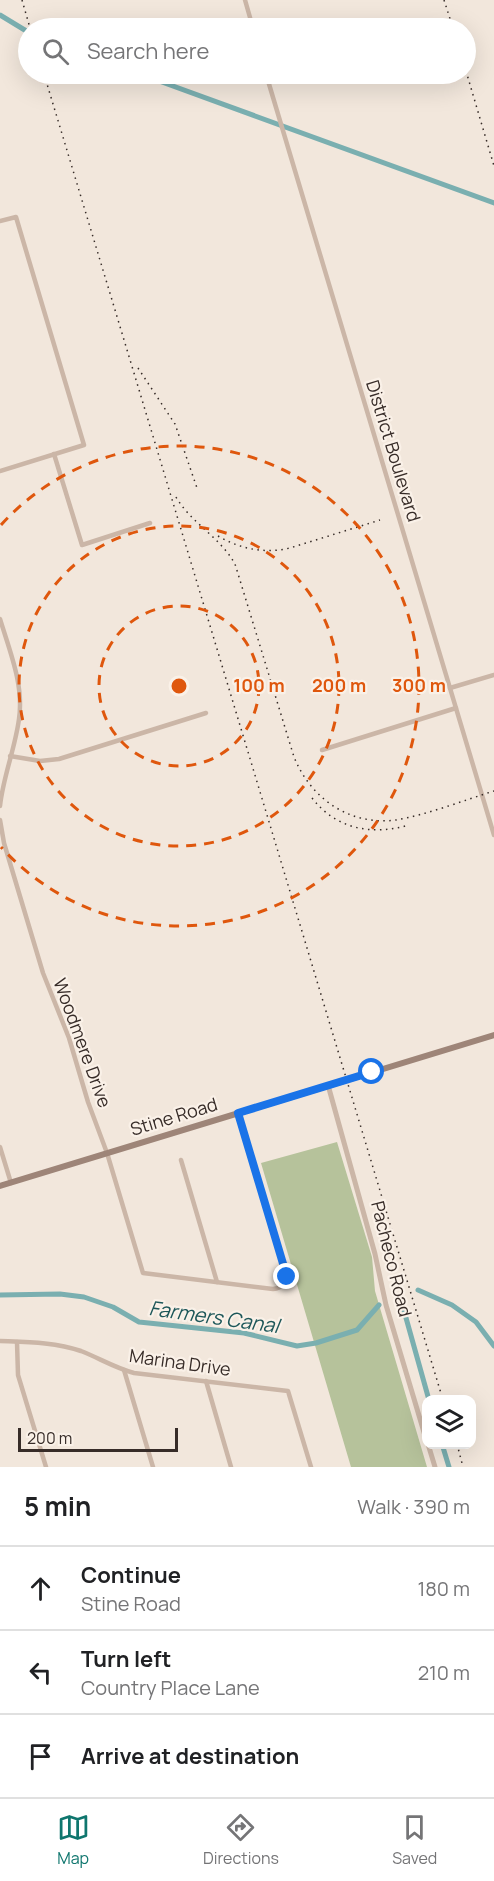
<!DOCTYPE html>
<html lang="en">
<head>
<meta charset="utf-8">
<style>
	body { margin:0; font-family:Manrope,sans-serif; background:#f2f2f2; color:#202124 }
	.controls { position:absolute; right:18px; bottom:18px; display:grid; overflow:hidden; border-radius:12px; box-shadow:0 6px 24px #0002 }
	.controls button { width:54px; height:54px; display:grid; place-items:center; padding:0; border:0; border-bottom:2px solid #e0e0e0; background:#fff; color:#202124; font:30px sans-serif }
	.scale { position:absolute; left:18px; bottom:15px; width:160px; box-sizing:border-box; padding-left:6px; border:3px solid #372c28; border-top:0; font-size:16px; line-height:21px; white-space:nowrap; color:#372c28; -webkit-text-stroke:4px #faf1e8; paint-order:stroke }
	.stop { position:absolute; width:18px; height:18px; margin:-14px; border:4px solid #1a73e8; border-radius:50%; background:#fff }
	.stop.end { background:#1a73e8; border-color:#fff; box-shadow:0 2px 6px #0008 }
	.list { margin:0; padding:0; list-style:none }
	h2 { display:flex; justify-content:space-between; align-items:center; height:78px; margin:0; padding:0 24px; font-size:26px }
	h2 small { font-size:20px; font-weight:400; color:#757577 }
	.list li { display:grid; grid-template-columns:39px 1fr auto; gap:18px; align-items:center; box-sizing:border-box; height:84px; padding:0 24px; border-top:2px solid #e0e0e0 }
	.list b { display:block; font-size:22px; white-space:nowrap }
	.list p { margin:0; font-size:20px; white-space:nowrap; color:#757577 }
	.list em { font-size:20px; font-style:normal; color:#757577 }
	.icon { flex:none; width:33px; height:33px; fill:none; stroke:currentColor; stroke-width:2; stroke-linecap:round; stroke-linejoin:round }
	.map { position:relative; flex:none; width:494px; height:1467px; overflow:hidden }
	.search { position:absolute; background:#fff; box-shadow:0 6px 24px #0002; left:18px; right:18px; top:18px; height:66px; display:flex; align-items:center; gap:15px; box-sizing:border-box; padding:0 21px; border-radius:33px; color:#757577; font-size:22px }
	.sheet { height:330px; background:#fff }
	nav { display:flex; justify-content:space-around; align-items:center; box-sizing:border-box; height:84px; border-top:2px solid #e0e0e0; background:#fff; font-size:16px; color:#757577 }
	nav a { display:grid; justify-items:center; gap:3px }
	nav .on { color:#0f766e }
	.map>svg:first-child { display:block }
	.grass { fill:#b6c29b }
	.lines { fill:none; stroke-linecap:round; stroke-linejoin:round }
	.canal { stroke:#7aafb0; stroke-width:5 }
	.minor { stroke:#cbb6a7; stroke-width:4.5 }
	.tertiary { stroke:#cbb6a7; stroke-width:5 }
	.secondary { stroke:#9e8578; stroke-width:6 }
	.rail { stroke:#372c28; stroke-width:1.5; stroke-dasharray:1.5 4.5; stroke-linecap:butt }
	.route { stroke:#1a73e8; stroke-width:8 }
	.ring { fill:none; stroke:#df570d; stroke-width:3; stroke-dasharray:10 8 }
	.labels { text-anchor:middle; stroke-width:4.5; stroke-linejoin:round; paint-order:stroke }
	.street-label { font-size:18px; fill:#372c28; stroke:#faf1e8 }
	.water-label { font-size:20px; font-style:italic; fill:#1d5759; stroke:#faf1e8 }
	.centre { fill:#df570d; stroke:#faf1e8; stroke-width:3 }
	.ring-label { font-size:18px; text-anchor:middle; font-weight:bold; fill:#df570d; stroke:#faf1e8; stroke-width:4.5; stroke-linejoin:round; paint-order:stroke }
</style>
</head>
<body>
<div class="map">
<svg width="494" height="1467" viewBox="0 0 494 1467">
	<rect width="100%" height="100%" fill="#f2e7dc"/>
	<path class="grass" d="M337,1142L372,1257L375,1291L427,1467H351L261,1163Z"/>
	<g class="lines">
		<g class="canal">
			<path d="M0,15L28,32"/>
			<path d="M140,74L494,203"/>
			<path d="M418,1290L452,1305L476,1322L494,1346"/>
			<path d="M0,1295L60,1294L84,1297L113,1307L139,1322L244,1333L297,1346L316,1343L357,1330L379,1305"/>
			<path d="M397,1296L401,1300L429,1400"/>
			<path d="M442,1444L449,1467"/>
		</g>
		<g class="minor">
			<path d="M245,0L253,28"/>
			<path d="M266,74L494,835"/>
			<path d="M0,221L16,217L84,445L0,471"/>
			<path d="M54,454L82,545L150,523"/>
			<path d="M0,619C10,652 24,685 19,719C15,749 3,777 0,806"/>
			<path d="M450,688L494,675"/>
			<path d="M322,750L456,708"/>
			<path d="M10,756L40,761L59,759L206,713"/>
			<path d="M0,820L4,843L43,973L69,1038L88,1102L107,1153L143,1273L273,1289C282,1288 287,1282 286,1273L238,1113"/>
			<path d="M0,1147L11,1183"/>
			<path d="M181,1160L217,1282"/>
			<path d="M0,1341C27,1342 55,1342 81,1351C99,1358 115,1368 134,1373L288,1391L311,1467"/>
			<path d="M17,1342L18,1375L46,1467"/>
			<path d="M124,1370L153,1467"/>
			<path d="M206,1381L231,1467"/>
		</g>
		<g class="tertiary">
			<path d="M328,1085L375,1254L386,1305L426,1439"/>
			<path d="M428,1444L435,1467"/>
		</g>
		<path class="secondary" d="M0,1186L494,1035"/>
		<g class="rail">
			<path d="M22,0L30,28"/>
			<path d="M444,0L453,28"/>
			<path d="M466,71L494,166"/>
			<path d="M44,74L443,1400"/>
			<path d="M138,368L175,424L197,488"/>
			<path d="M176,497C191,523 220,537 235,564L294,757C311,799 350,826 396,820C426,815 465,800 494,791"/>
			<path d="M218,536C240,549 265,554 290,548L380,520"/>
			<path d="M312,798C336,829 372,836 409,825"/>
			<path d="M457,1444L463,1467"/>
		</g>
	</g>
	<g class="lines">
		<path class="route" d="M287,1277L238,1113L372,1072"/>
	</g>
	<g class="ring">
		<circle cx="179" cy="686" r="80"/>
		<circle cx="179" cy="686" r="160"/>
		<path d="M1 525A240 240 0 1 1 1 847"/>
	</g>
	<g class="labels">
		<g class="street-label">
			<text transform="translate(393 451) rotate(73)" y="6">District Boulevard</text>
			<text transform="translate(82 1043) rotate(70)" y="6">Woodmere Drive</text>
			<text transform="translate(174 1117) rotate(-17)" y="6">Stine Road</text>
			<text transform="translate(391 1259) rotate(76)" y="6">Pacheco Road</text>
			<text transform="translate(180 1363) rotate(8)" y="6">Marina Drive</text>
		</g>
		<g class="water-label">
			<text transform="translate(214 1317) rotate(8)" y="7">Farmers Canal</text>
		</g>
	</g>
	<circle cx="179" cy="686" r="9" class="centre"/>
	<g class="ring-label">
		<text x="259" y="692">100 m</text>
		<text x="339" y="692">200 m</text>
		<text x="419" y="692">300 m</text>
	</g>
</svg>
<div class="controls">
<button><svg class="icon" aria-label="layers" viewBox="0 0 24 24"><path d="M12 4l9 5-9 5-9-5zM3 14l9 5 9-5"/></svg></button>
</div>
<div class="scale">200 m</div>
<div class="stop" style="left:372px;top:1072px"></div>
<div class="stop end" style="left:287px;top:1277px"></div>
<div class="search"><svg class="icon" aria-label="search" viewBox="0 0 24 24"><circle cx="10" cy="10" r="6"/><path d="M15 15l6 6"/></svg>Search here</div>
</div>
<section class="sheet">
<h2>5 min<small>Walk · 390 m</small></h2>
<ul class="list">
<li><svg class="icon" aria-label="ahead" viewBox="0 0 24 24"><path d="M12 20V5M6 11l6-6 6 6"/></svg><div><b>Continue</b><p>Stine Road</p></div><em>180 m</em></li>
<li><svg class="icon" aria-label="left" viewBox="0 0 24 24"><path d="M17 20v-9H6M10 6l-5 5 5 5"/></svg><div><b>Turn left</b><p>Country Place Lane</p></div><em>210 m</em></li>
<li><svg class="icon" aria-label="arrive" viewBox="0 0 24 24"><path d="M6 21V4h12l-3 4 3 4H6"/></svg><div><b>Arrive at destination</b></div></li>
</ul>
</section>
<nav>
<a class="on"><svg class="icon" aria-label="map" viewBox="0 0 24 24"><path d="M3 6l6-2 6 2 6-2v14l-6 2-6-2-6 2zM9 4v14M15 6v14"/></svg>Map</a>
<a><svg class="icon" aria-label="directions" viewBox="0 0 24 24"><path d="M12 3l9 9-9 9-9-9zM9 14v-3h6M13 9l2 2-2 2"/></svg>Directions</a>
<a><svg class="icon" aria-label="saved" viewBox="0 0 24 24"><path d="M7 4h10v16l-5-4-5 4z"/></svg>Saved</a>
</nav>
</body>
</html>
